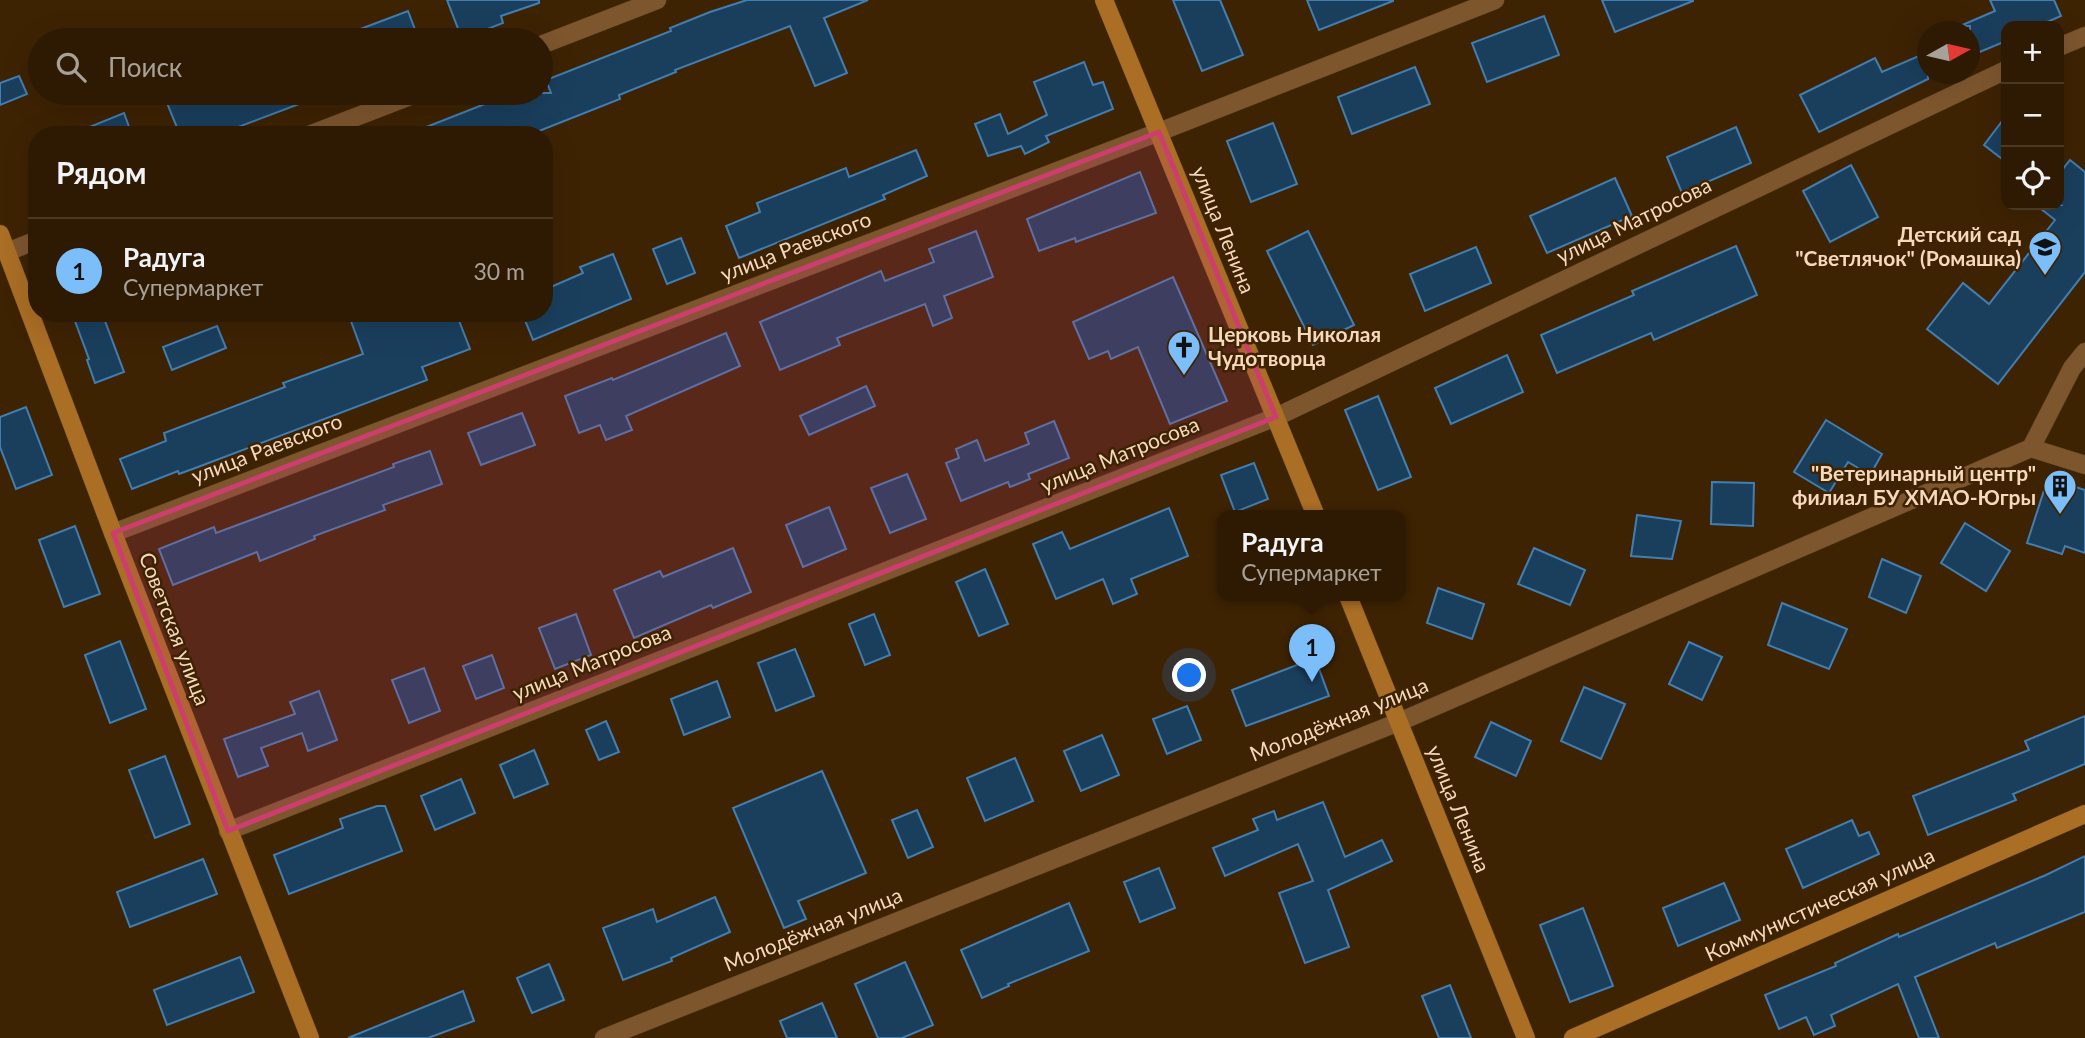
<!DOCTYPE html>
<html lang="ru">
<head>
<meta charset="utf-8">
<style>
	body { margin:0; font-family:Lato,sans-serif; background:#36230c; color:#f1f3f6 }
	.controls { position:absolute; right:21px; top:21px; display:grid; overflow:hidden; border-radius:14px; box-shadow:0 7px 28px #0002 }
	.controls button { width:63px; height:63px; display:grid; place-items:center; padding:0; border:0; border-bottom:2px solid #493824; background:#2e1a02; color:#f1f3f6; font:35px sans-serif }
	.compass { position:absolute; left:1917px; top:21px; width:63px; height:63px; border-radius:50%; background:#2e1a02; box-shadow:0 7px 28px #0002; rotate:82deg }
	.you { position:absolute; left:1190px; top:676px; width:24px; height:24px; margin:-18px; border:5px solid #fff; border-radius:50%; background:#1a73e8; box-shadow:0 0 0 10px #1a73e833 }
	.badge { display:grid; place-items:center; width:46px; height:46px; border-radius:50%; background:#7bbef9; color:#111; font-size:23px; font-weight:700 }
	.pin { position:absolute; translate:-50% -58px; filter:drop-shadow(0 2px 4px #0008) }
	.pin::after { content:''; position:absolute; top:37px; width:24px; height:21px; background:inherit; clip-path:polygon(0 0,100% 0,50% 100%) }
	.popup { position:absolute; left:1217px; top:510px; width:189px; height:91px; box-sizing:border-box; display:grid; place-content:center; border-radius:14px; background:#2e1a02; filter:drop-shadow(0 2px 5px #0005); font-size:23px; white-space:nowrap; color:#a7a199 }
	.popup b { font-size:26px; color:#f1f3f6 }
	.popup::after { content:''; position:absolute; left:50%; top:100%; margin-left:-14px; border:14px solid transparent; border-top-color:#2e1a02 }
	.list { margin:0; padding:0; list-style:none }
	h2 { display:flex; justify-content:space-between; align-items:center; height:91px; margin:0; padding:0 28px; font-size:30px }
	h2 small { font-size:23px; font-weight:400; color:#a7a199 }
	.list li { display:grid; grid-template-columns:46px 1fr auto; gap:21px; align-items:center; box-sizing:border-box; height:105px; padding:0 28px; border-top:2px solid #493824 }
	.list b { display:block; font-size:26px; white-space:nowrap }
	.list p { margin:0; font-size:23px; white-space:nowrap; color:#a7a199 }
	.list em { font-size:23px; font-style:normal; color:#a7a199 }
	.icon { flex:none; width:38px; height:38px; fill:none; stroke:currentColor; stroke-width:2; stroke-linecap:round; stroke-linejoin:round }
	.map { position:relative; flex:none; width:2085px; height:1038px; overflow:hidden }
	.search { position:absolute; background:#2e1a02; box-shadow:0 7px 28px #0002; left:28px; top:28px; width:525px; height:77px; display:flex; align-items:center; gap:18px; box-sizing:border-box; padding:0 24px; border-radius:38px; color:#a7a199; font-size:26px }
	.panel { position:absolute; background:#2e1a02; box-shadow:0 7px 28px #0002; left:28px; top:126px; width:525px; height:196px; border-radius:28px }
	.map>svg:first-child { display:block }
	.building { fill:#1a3f5d; stroke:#437eb1; stroke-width:2 }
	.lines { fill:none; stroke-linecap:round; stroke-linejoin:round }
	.street-casing { stroke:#5b4021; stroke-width:19 }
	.secondary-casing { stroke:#5b4021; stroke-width:19 }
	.street { stroke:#7d562e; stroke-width:18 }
	.secondary { stroke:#aa6e25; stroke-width:18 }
	.marked { fill:#cc3e6e; fill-opacity:0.2; stroke:#cc3e6e; stroke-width:5; stroke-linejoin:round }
	.labels { text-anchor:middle; stroke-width:5; stroke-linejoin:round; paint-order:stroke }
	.street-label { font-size:21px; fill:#f6d8bc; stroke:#3e2303 }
	.poi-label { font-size:21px; font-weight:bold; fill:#f6d8bc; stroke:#3e2303; text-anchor:end }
</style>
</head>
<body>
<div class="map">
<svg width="2085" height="1038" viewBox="0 0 2085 1038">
	<rect width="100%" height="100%" fill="#3e2303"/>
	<g class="building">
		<path d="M447,0H539V3L501,16L503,23L462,39Z"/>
		<path d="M747,0H868L824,18L847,73L815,86L790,26L675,70L676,72L619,95L620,99L529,135H406L513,93H551L546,80L671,31L670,28L710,12Z"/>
		<path d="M1173,0H1220L1243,55L1202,71Z"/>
		<path d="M1307,0H1393V1L1319,30Z"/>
		<path d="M1602,0H1693V1L1615,32Z"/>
		<path d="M1990,0H2054L2061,16L2038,26H2006V41L1970,56V26H1960L1995,11Z"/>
		<path d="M408,11L419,40H335L334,39Z"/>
		<path d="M1544,16L1559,55L1487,82L1472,43Z"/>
		<path d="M1928,52V79L1819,132L1800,95L1875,58L1882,72Z"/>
		<path d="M1084,62L1093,85L1103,82L1113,109L1046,136L1049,142L1025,154L1021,146L988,156L975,124L1000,114L1008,134L1047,115L1034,82Z"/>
		<path d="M1415,67L1430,104L1352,134L1338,97Z"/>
		<path d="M19,76L27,94L0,105V83Z"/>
		<path d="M194,93H323V95L217,135H180L167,103Z"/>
		<path d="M124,113L132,135H73L72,134Z"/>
		<path d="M2006,116V162L1984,145Z"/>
		<path d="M1273,123L1297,184L1251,202L1227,141Z"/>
		<path d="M1736,127L1751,163L1682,193L1667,157Z"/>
		<path d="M916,150L927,176L883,195L885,199L739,258L726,226L760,212L757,203L846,168L849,177Z"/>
		<path d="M2070,160L2085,172V272L1998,384L1927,329L1963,283L1989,304L2055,220L2036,205H2061L2059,203V174Z"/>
		<path d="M1851,165L1878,217L1830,242L1803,191Z"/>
		<path d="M1140,172L1156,213L1076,242L1075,238L1039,251L1027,219Z"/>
		<path d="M1615,178L1632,216L1547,253L1530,216Z"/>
		<path d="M976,231L993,277L944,296L952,318L933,326L925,304L837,338L840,345L780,370L760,322L881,271L885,281L934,262L929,249Z"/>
		<path d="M1308,231L1354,325L1313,345L1267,251Z"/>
		<path d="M681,238L695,273L667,284L653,249Z"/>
		<path d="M1736,246L1757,295L1654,340L1651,333L1557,373L1541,335L1634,295L1632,291Z"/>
		<path d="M1476,247L1491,283L1425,311L1410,274Z"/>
		<path d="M613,254L631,299L533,340L522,313H544V290L583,273L580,267Z"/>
		<path d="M1173,277L1227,401L1170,424L1138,347L1111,359L1108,351L1089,359L1073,322Z"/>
		<path d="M72,313H102L124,372L95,383L87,360L89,359Z"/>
		<path d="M348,313H456L470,349L422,367L427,380L198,467L179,474L178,471L132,489L120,459L166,441L164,433L285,387L283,383L363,354Z"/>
		<path d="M217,326L226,348L172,370L163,347Z"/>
		<path d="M726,333L740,366L626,416L632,430L606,440L600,425L579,433L565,396L612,378L613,380Z"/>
		<path d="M1507,355L1523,392L1451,424L1435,388Z"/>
		<path d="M866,386L875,406L809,435L800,416Z"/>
		<path d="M1378,396L1411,477L1378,490L1345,410Z"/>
		<path d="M26,407L52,475L16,489L0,447V417Z"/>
		<path d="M522,413L535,445L481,465L468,433Z"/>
		<path d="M1826,420L1882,454L1870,475L1848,462L1829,493L1794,472Z"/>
		<path d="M1054,421L1069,458L1028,474L1030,479L1010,487L1008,482L961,501L946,463L959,458L956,449L977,440L985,461L1029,444L1025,433Z"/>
		<path d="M430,451L442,484L383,505L385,510L314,536L315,539L260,561L257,552L173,585L159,549L214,527L216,533L394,467L393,464Z"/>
		<path d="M1254,463L1268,499L1235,512L1221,475Z"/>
		<path d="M907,474L926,519L890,533L871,488Z"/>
		<path d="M2048,478L2085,490V553L2065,546L2062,554L2027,543Z"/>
		<path d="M1712,482L1754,483L1753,526L1711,524Z"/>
		<path d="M829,507L846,549L803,567L786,525Z"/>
		<path d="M1169,508L1188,556L1131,579L1137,594L1113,604L1103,579L1056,599L1033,544L1062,532L1070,549Z"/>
		<path d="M1637,515L1681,521L1672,559L1631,556Z"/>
		<path d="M1965,523L2010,551L1986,591L1941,563Z"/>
		<path d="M75,526L100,594L64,607L39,540Z"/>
		<path d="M733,548L751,592L713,608L711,605L634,638L614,590L660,571L663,577Z"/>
		<path d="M1534,548L1585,570L1570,605L1518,584Z"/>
		<path d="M1882,559L1921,576L1906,613L1869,597Z"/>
		<path d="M985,569L1008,624L979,636L956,582Z"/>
		<path d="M1438,588L1484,604L1472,639L1427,623Z"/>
		<path d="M1782,603L1847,629L1829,669L1768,645Z"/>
		<path d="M576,614L591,655L555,669L539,628Z"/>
		<path d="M874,614L890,655L865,665L849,624Z"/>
		<path d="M120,641L146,709L110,723L85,655Z"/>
		<path d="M1689,642L1722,657L1702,700L1669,684Z"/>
		<path d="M795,649L814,696L776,711L758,663Z"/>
		<path d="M492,655L504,688L476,699L463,666Z"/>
		<path d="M1315,658L1329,696L1246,726L1232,690Z"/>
		<path d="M424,668L440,711L409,723L392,680Z"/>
		<path d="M717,681L730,717L684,735L671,699Z"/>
		<path d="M1584,687L1625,704L1601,759L1561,741Z"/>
		<path d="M319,691L337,740L308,751L302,733L261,748L268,766L238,777L224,739L295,714L290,702Z"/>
		<path d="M1187,706L1201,740L1167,754L1153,719Z"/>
		<path d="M2085,716V764L2013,794L2016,800L1928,835L1913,796L2029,750L2025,741Z"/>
		<path d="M606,721L619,752L599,760L586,730Z"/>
		<path d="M1491,722L1531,741L1516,776L1475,757Z"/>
		<path d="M1102,735L1119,775L1081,791L1064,751Z"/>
		<path d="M534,750L548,784L514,798L500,765Z"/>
		<path d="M165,756L190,824L155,838L129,770Z"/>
		<path d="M1015,758L1033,801L985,821L967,778Z"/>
		<path d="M822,771L866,873L798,901L806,919L784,928L733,808Z"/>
		<path d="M461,779L475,813L435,830L421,796Z"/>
		<path d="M1323,802L1345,857L1382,840L1392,861L1328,890L1349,947L1305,963L1279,893L1313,881L1298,844L1225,876L1213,848L1258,830L1253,819L1274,811L1277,820Z"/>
		<path d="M377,806H385L402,851L289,894L274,855L343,828L340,819Z"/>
		<path d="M917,810L933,847L908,858L892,820Z"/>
		<path d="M1852,820L1859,836L1869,832L1879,854L1803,888L1786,849Z"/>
		<path d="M2085,856V912L1997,948L1995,943L1915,977L1939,1038H1919L1898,984L1831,1015L1835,1026L1814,1035L1806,1017L1779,1029L1765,995L1836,966L1835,963L1898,934L1899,937L2046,875Z"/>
		<path d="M203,859L217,894L130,927L117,892Z"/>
		<path d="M1159,868L1175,908L1140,922L1124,882Z"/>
		<path d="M1724,883L1740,920L1678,946L1663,908Z"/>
		<path d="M715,897L730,932L671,958L672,961L623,980L603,928L653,909L657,922Z"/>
		<path d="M1069,903L1089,951L1008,984L1009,986L982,998L961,950Z"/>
		<path d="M1583,908L1613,986L1570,1002L1540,925Z"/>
		<path d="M240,957L254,992L167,1025L154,990Z"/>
		<path d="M905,962L933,1025L902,1038H878L855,984Z"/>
		<path d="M549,964L564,1000L532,1013L517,978Z"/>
		<path d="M1450,985L1471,1038H1439L1422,996Z"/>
		<path d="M463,991L474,1021L428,1038H348Z"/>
		<path d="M822,1003L837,1038H787L780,1021Z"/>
	</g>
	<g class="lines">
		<defs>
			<g id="street">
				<path d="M541,45L657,0"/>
				<path d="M2059,47L2085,36"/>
				<path d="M309,135L418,93"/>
				<path d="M7,252L37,240"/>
				<path d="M2031,448L2072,368L2085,352"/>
				<path d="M113,533L1159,132L1495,0"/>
				<path d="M228,831L1276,417L2006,70"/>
				<path d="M604,1038L1399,722L2031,448L2085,465"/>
			</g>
			<g id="secondary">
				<path d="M1104,0L1316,516"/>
				<path d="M0,234L113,533L310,1038"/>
				<path d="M1348,596L1526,1038"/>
				<path d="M1573,1038L2085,814"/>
			</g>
		</defs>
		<use href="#street" class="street-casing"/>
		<use href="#secondary" class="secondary-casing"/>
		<use href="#street" class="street"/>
		<use href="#secondary" class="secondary"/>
	</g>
	<path class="marked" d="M1159,132L1276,417L228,831L113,533Z"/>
	<defs>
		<symbol id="school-pin" viewBox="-11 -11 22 30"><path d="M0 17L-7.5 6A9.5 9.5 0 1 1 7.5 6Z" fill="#7bbef9" stroke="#3e2303"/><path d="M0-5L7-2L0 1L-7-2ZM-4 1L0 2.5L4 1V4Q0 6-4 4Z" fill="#111"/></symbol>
		<symbol id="church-pin" viewBox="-11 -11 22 30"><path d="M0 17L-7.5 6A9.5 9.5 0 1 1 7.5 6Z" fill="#7bbef9" stroke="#3e2303"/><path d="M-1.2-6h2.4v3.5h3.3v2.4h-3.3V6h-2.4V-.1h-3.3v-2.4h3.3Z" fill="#111"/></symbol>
		<symbol id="building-pin" viewBox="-11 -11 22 30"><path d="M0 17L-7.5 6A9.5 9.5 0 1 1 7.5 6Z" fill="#7bbef9" stroke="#3e2303"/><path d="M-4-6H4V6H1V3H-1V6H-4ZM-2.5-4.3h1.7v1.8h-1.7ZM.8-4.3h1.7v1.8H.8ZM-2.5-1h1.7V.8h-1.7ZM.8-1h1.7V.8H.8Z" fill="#111"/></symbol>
	</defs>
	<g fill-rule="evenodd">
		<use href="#school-pin" x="2026" y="228" width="38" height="52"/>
		<use href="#church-pin" x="1165" y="328" width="38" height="52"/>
		<use href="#building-pin" x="2041" y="467" width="38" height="52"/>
	</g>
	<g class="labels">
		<g class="street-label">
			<text transform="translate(1634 221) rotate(-26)" y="7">улица Матросова</text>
			<text transform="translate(1223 230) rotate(68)" y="7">улица Ленина</text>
			<text transform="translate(796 247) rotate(-21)" y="7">улица Раевского</text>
			<text transform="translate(267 449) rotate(-21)" y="7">улица Раевского</text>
			<text transform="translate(1120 455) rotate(-22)" y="7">улица Матросова</text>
			<text transform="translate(174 629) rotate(69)" y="7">Советская улица</text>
			<text transform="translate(592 663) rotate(-22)" y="7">улица Матросова</text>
			<text transform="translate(1339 720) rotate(-22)" y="7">Молодёжная улица</text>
			<text transform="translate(1458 809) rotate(68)" y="7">улица Ленина</text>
			<text transform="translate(1820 905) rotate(-24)" y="7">Коммунистическая улица</text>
			<text transform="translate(813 930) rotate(-22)" y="7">Молодёжная улица</text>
		</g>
		<g class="poi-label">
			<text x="2021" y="242">Детский сад<tspan x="2021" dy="24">"Светлячок" (Ромашка)</tspan></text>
			<text x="1208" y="342" text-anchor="start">Церковь Николая<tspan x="1208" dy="24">Чудотворца</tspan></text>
			<text x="2036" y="481">"Ветеринарный центр"<tspan x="2036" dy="24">филиал БУ ХМАО-Югры</tspan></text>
		</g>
	</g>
</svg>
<div class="controls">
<button>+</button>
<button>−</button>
<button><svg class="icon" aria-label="locate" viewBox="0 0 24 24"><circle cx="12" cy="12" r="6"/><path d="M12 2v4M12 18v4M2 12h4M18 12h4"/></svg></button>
</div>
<svg class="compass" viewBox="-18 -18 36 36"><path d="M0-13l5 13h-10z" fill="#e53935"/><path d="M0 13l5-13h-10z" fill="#a7a199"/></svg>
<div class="you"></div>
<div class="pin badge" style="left:1312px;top:682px">1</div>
<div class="popup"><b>Радуга</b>Супермаркет</div>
<div class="search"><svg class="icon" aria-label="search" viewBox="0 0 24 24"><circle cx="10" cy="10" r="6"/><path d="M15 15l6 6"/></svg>Поиск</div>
<section class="panel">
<h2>Рядом<small></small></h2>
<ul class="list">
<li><span class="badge">1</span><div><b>Радуга</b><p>Супермаркет</p></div><em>30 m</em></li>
</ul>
</section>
</div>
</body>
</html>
